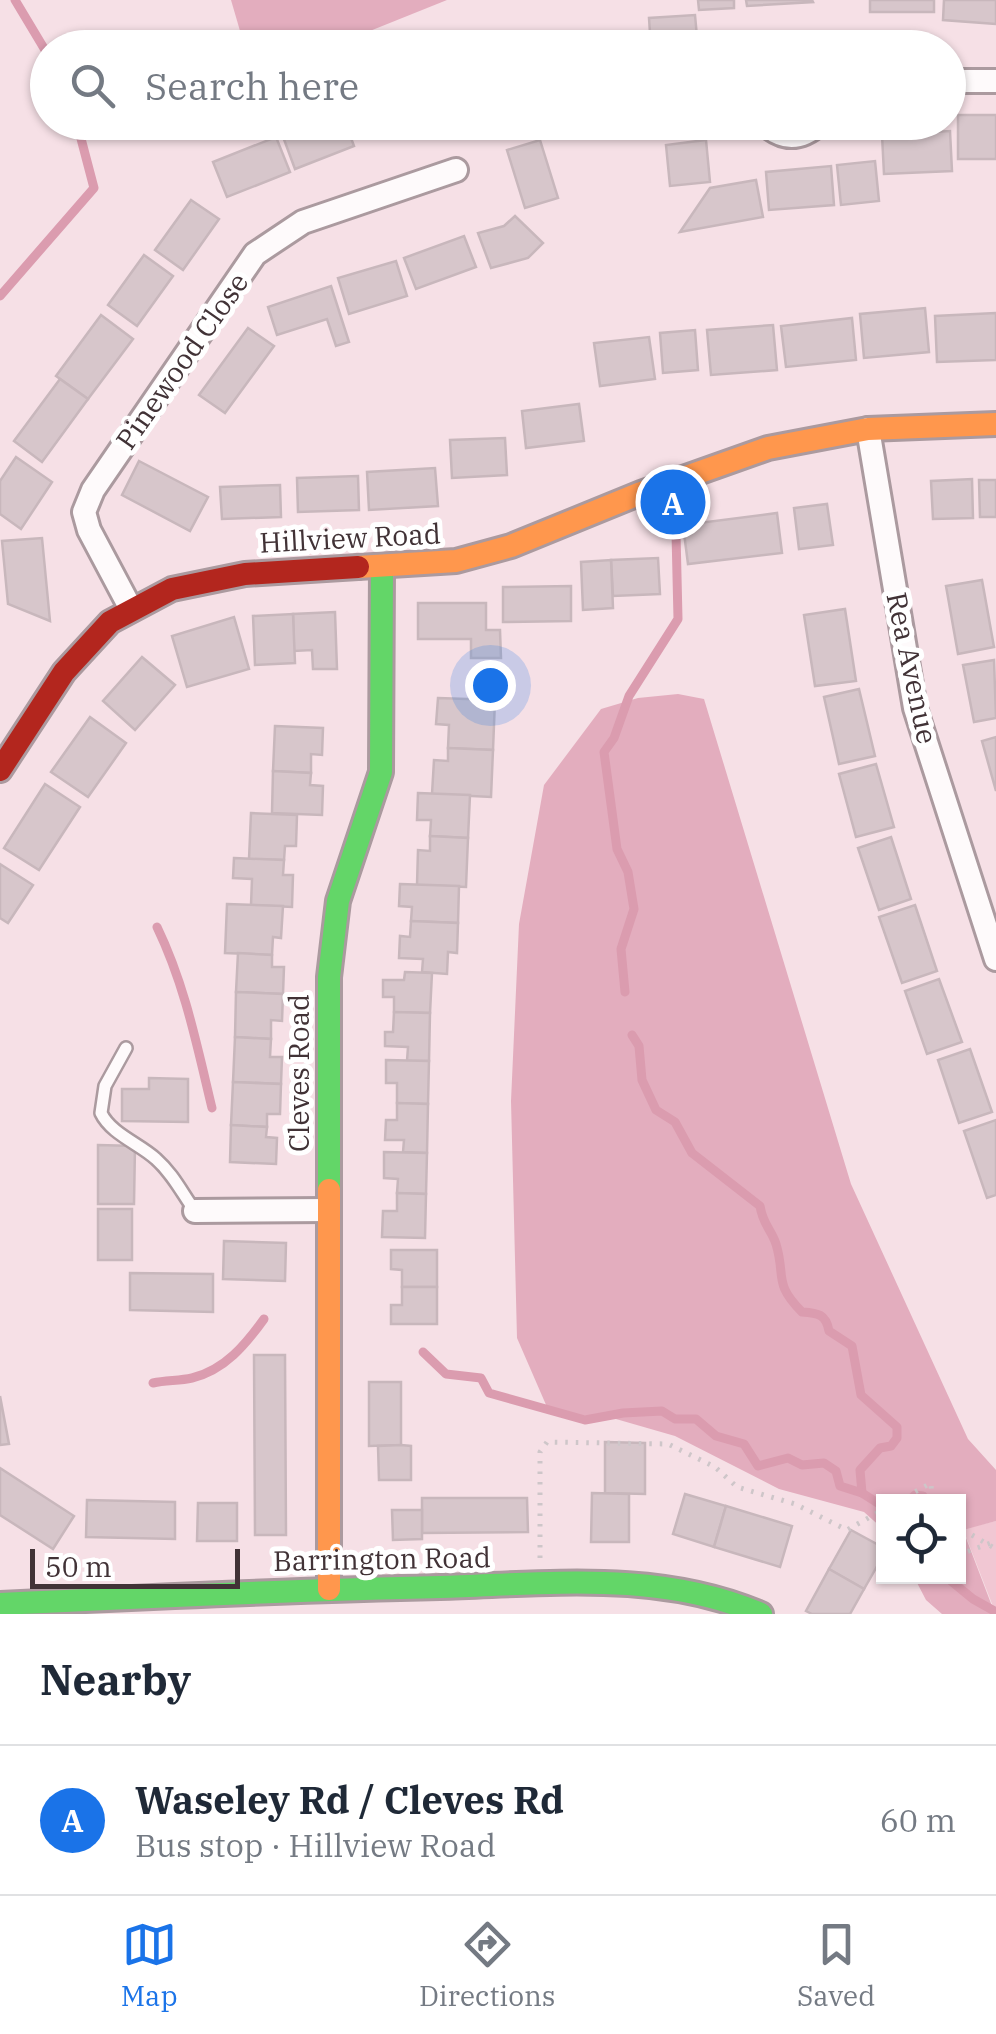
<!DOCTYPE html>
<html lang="en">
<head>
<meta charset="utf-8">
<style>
	body { margin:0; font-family:"IBM Plex Serif",serif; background:#f2f2f3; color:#1f2937 }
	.controls { position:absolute; right:30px; bottom:30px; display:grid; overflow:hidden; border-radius:0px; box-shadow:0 2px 8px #0004 }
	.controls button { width:90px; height:90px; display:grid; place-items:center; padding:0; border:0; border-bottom:2px solid #e0e1e3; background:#fff; color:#1f2937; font:50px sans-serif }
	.scale { position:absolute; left:30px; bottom:25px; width:210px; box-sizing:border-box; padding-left:10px; border:5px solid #413236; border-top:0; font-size:28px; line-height:35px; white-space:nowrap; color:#413236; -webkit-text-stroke:8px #fff; paint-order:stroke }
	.you { position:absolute; left:490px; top:685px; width:35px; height:35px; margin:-25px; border:8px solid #fff; border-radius:50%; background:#1a73e8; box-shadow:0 0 0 15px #1a73e833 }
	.badge { display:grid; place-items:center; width:65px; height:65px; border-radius:50%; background:#1a73e8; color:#fff; font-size:32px; font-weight:700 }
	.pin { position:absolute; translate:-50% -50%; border:5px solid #fff; box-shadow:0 2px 10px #0006 }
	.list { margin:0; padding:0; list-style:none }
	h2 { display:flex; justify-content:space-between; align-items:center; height:130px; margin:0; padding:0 40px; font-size:42px }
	h2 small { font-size:32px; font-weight:400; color:#747a83 }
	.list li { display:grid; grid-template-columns:65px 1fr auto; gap:30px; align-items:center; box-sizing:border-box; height:150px; padding:0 40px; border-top:2px solid #e0e1e3 }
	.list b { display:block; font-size:38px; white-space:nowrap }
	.list p { margin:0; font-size:32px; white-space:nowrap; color:#747a83 }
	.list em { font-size:32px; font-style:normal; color:#747a83 }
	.icon { flex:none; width:55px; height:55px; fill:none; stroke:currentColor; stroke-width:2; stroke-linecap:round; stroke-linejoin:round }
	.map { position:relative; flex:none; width:996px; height:1614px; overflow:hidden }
	.search { position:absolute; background:#fff; box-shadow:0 2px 8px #0004; left:30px; right:30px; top:30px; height:110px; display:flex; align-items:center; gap:25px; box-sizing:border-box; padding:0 35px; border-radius:55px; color:#747a83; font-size:38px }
	.sheet { height:280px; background:#fff }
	nav { display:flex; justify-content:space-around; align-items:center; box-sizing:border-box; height:140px; border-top:2px solid #e0e1e3; background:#fff; font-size:28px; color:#747a83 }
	nav a { display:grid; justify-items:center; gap:5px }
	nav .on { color:#1a73e8 }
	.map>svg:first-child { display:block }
	.green { fill:#f1c7d3 }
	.forest { fill:#e3adbe }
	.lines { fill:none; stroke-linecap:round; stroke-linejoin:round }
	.stream { stroke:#db9caf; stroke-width:9 }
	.building { fill:#d7c6cb; stroke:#c8b7bc; stroke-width:2.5 }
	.lane-casing { stroke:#ab9a9f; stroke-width:16 }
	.street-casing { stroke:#ab9a9f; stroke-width:28 }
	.fast-casing { stroke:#ab9a9f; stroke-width:28 }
	.slow-casing { stroke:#ab9a9f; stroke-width:28 }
	.jam-casing { stroke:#ab9a9f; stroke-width:28 }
	.path { stroke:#cec6c9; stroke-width:5; stroke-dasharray:2.5 8; stroke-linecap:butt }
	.lane { stroke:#fefafb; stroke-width:11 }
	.street { stroke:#fefafb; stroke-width:22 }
	.fast { stroke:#63d668; stroke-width:22 }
	.slow { stroke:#ff974d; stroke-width:22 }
	.jam { stroke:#b3261e; stroke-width:22 }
	.labels { text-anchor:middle; stroke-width:10; stroke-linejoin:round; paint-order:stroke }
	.street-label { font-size:28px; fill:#413236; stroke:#fff }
</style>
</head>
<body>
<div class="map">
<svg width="996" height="1614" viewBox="0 0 996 1614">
	<rect width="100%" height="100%" fill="#f6e0e6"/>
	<path class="green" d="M996,1521V1614L963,1529Z"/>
	<g class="forest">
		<path d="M231,0H447L330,47L245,48Z"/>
		<path d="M678,694L704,699L851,1184L968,1439L996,1470V1521L963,1530L995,1614H942L926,1600L914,1577L958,1576V1502H884L883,1529L864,1512L779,1489L675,1436L609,1417L550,1414L517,1338L511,1101L519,924L544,785L601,709L638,698Z"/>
	</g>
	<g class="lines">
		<g class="stream">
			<path d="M15,0L48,55"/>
			<path d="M0,296L94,188L79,131L71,122"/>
			<path d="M157,927C185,985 197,1046 212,1108"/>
			<path d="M625,992L621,949L634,909L628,872L617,849L604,752L614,738L629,696L678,619L676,533"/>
			<path d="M632,1035L639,1046L642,1080L656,1110L675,1122L692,1153L760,1206C763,1225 771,1229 776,1244C786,1277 773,1283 802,1312C818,1313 826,1314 829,1331L852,1346L861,1395L897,1427V1438L891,1446L880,1448L860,1470L862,1493"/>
			<path d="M423,1352L446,1374L481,1378L489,1393L585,1420L623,1413L662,1411L675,1419H696L716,1436L744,1444L758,1466L788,1458L802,1465L824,1463L836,1471L840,1486L862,1493L884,1507"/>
			<path d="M153,1383C166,1380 179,1381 192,1378C225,1370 246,1344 264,1319"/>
			<path d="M908,1502L915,1495L923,1496L926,1502"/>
			<path d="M945,1576L973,1599L996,1612"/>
		</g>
	</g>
	<g class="building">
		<path d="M698,0H734V8L699,10Z"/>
		<path d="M746,0H812L813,2L747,6Z"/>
		<rect x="870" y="0" width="64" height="12"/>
		<path d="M944,0H996V24L943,20Z"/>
		<path d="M695,15L698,48H651L649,18Z"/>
		<rect x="958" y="115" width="38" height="44"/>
		<path d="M312,122H345L354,146L295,169L282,134Z"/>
		<path d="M494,122H534V123L500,137Z"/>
		<path d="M669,122H706L707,135L670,137Z"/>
		<path d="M950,131L952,171L884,174L882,135Z"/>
		<path d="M276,137L290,172L227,197L213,162Z"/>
		<path d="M540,140L558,198L525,208L507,150Z"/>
		<path d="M706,140L710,182L670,186L666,145Z"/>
		<path d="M875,161L879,201L841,205L837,165Z"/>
		<path d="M831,166L834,205L769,210L766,172Z"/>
		<path d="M756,180L763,217L680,232L710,188Z"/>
		<path d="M191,200L219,219L183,270L155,250Z"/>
		<path d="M515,216L543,243L528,258L491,268L478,233L504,226Z"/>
		<path d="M464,236L476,267L416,289L404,258Z"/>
		<path d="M144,255L173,276L137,326L108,305Z"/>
		<path d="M396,261L407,296L349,314L338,278Z"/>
		<path d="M331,286L349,342L336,346L327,319L277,335L268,307Z"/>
		<path d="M925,308L929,352L864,358L860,314Z"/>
		<path d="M996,313V360L937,362L935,316Z"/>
		<path d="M101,315L133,339L88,399L56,376Z"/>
		<path d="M852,318L856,360L786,367L781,326Z"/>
		<path d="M773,325L777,370L711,375L707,330Z"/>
		<path d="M248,328L274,346L225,413L199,395Z"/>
		<path d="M695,330L698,370L663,373L660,333Z"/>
		<path d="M649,337L655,379L600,386L594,343Z"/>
		<path d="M60,379L88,399L42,462L14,441Z"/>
		<path d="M579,404L584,441L526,448L522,411Z"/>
		<path d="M505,438L507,475L452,478L450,440Z"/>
		<path d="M16,457L52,482L21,529L0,514V481Z"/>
		<path d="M139,461L208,497L190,531L122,495Z"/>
		<path d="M435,468L438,506L369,510L367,472Z"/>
		<path d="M358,476L359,510L298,512L297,478Z"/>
		<path d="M972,479L973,518L933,519L931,481Z"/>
		<path d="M979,480H996V517H980Z"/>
		<path d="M280,485L281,517L222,519L220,487Z"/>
		<path d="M827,504L833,545L799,549L794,508Z"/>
		<path d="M777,513L782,553L688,564L683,525Z"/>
		<path d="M42,538L50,621L8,604L2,541Z"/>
		<path d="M658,558L660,594L613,596L611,560Z"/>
		<path d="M611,560L613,608L583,610L581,562Z"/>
		<path d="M982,580L994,647L958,654L946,586Z"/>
		<path d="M571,586V621L503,622V587Z"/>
		<path d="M418,603H486V630H500L501,658H471V639H418Z"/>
		<path d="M845,609L856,681L815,686L804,615Z"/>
		<path d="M335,612L337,669H313L312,650L294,651L293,614Z"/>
		<path d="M293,614L295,663L255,665L253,616Z"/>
		<path d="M234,617L249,669L187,687L172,636Z"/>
		<path d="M142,657L175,685L135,730L103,701Z"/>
		<path d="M994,660L996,718L974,722L963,665Z"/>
		<path d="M859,689L875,756L839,764L824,697Z"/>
		<path d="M438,698L495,700L493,750L448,748L449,725L436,724Z"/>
		<path d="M90,717L126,743L88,797L51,772Z"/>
		<path d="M275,726L323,728L322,755L311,754V773L273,771Z"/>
		<path d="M996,737V791L982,741Z"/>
		<path d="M448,748L493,750L491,797L432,794L434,760L448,761Z"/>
		<path d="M876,764L894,827L856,837L839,774Z"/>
		<path d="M273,771L311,773L310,785L323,786L322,815L272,813Z"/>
		<path d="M45,784L80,807L39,870L4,848Z"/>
		<path d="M418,793L470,795L468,838L430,836L431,820H417Z"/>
		<path d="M251,813L297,815L296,846H285L284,860L249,859Z"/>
		<path d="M430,836L468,838L466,887L417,885L418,850L430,851Z"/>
		<path d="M891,837L911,899L879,910L858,848Z"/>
		<path d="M234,858L284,860L283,875H293L292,907L251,905L252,879L233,878Z"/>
		<path d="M0,864L33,885L8,923L0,918Z"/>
		<path d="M400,884L459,886L458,923L411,921L412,907L399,906Z"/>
		<path d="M227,904L283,906L281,938L273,937L272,955L225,953Z"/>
		<path d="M915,905L937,971L902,983L879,917Z"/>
		<path d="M411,921L458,923L457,953L448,952L447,974L422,972L423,959L399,958L400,936L410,937Z"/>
		<path d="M238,953L272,955V967H284L283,994L236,992Z"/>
		<path d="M405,972L432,973L430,1013L394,1012V997H383V980H404Z"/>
		<path d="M939,979L962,1042L927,1054L905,991Z"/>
		<path d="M236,992L283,994L282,1021L271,1020V1039L235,1037Z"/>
		<path d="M394,1012L430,1013L429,1061H407L408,1047L385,1046V1032H393Z"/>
		<path d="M235,1037L271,1039L270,1057H282L281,1084L233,1082Z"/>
		<path d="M970,1049L992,1112L959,1123L938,1060Z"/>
		<path d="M386,1060L429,1061L428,1104L397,1103V1083H386Z"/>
		<path d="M149,1078L188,1079V1122L122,1121V1089H149Z"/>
		<path d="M233,1082L281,1084L280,1114H267V1127L231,1125Z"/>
		<path d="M397,1103L428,1104L427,1153L403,1152L404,1140H385L386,1120H397Z"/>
		<path d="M996,1120V1195L987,1198L964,1131Z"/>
		<path d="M231,1125L267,1127L266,1137L277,1138L276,1164L230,1162Z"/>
		<path d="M98,1145L135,1146L134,1204H98Z"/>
		<path d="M384,1152L427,1153L426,1194L397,1193L398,1179L384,1178Z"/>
		<path d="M397,1193L426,1194L425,1238L382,1237L383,1211H397Z"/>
		<rect x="98" y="1209" width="34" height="51"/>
		<path d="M224,1241L286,1243L285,1281L223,1279Z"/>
		<path d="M391,1250H437V1287H402V1270L391,1269Z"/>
		<path d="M130,1273L213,1274V1312L130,1310Z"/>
		<path d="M402,1287H437V1324H391V1305H402Z"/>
		<path d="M254,1355H285L286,1535H255Z"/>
		<path d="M369,1382H401V1445L369,1446Z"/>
		<path d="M0,1396L9,1444L0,1445Z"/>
		<path d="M605,1442L645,1443V1494L605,1493Z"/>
		<path d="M401,1445L411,1446V1480H379L378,1446Z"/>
		<path d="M0,1468L74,1516L53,1549L0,1515Z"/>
		<path d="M592,1493L629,1494V1542H591Z"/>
		<path d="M685,1494L726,1506L714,1547L673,1534Z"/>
		<path d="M422,1498H527L528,1532L422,1533Z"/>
		<path d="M87,1500L175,1502V1539L86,1537Z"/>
		<path d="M198,1503H237V1541H197Z"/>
		<path d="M726,1506L792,1526L780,1567L714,1547Z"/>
		<path d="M392,1510H422V1539L393,1540Z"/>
		<path d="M851,1530L884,1548V1554L864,1589L829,1569Z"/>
		<path d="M829,1569L864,1589L850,1614H812L806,1611Z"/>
	</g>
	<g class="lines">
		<defs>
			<path id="lane" d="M126,1048L105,1086L101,1113C111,1134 140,1144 156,1159C173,1174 182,1193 195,1211"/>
			<g id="street">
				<path d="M948,81H996"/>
				<path d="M763,122C783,141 801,140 821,122"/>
				<path d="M868,429L915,708L996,959"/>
				<path d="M131,609L89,530L84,512L93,490L255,254L303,222L456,170"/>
				<path d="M195,1211L329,1210"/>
			</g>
			<g id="fast">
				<path d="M329,1190V977L338,901L381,772L382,566"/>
				<path d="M0,1604C146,1597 293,1590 440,1587C548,1584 659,1570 761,1614"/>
			</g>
			<g id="slow">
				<path d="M358,567L456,561L511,546L641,493L768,448L868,429L996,424"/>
				<path d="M329,1190V1589"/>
			</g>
			<path id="jam" d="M0,770L64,672L110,622L172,589L245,574L358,567"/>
		</defs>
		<use href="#lane" class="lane-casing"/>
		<use href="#street" class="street-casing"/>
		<use href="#fast" class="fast-casing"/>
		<use href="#slow" class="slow-casing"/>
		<use href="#jam" class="jam-casing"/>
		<g class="path">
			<path d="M897,1502L931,1483L932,1502"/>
			<path d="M972,1535L996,1549"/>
			<path d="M958,1555L996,1541"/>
			<path d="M540,1558V1452L547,1442L668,1444L715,1467L737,1487L795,1504L847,1530L884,1509"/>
		</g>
		<use href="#lane" class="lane"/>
		<use href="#street" class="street"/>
		<use href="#fast" class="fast"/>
		<use href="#slow" class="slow"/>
		<use href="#jam" class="jam"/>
	</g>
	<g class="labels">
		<g class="street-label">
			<text transform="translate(182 361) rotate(-55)" y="10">Pinewood Close</text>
			<text transform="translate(350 538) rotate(-3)" y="10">Hillview Road</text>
			<text transform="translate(912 668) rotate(78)" y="10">Rea Avenue</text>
			<text transform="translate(299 1073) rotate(-90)" y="10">Cleves Road</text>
			<text transform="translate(382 1559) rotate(-1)" y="10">Barrington Road</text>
		</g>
	</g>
</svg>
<div class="controls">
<button><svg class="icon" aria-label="locate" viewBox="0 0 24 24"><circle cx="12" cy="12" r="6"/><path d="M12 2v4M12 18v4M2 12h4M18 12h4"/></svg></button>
</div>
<div class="scale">50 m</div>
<div class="you"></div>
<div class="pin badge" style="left:673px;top:502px">A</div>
<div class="search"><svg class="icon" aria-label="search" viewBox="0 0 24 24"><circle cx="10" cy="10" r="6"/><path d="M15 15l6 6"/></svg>Search here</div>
</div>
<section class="sheet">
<h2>Nearby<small></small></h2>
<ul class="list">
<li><span class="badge">A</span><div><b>Waseley Rd / Cleves Rd</b><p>Bus stop · Hillview Road</p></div><em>60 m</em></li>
</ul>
</section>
<nav>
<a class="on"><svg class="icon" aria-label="map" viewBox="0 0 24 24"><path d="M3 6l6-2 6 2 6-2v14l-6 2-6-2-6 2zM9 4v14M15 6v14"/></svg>Map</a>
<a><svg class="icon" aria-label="directions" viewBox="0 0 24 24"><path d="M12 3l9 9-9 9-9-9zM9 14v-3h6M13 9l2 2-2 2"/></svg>Directions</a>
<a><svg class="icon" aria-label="saved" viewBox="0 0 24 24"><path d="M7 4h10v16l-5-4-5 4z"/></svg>Saved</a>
</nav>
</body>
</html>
